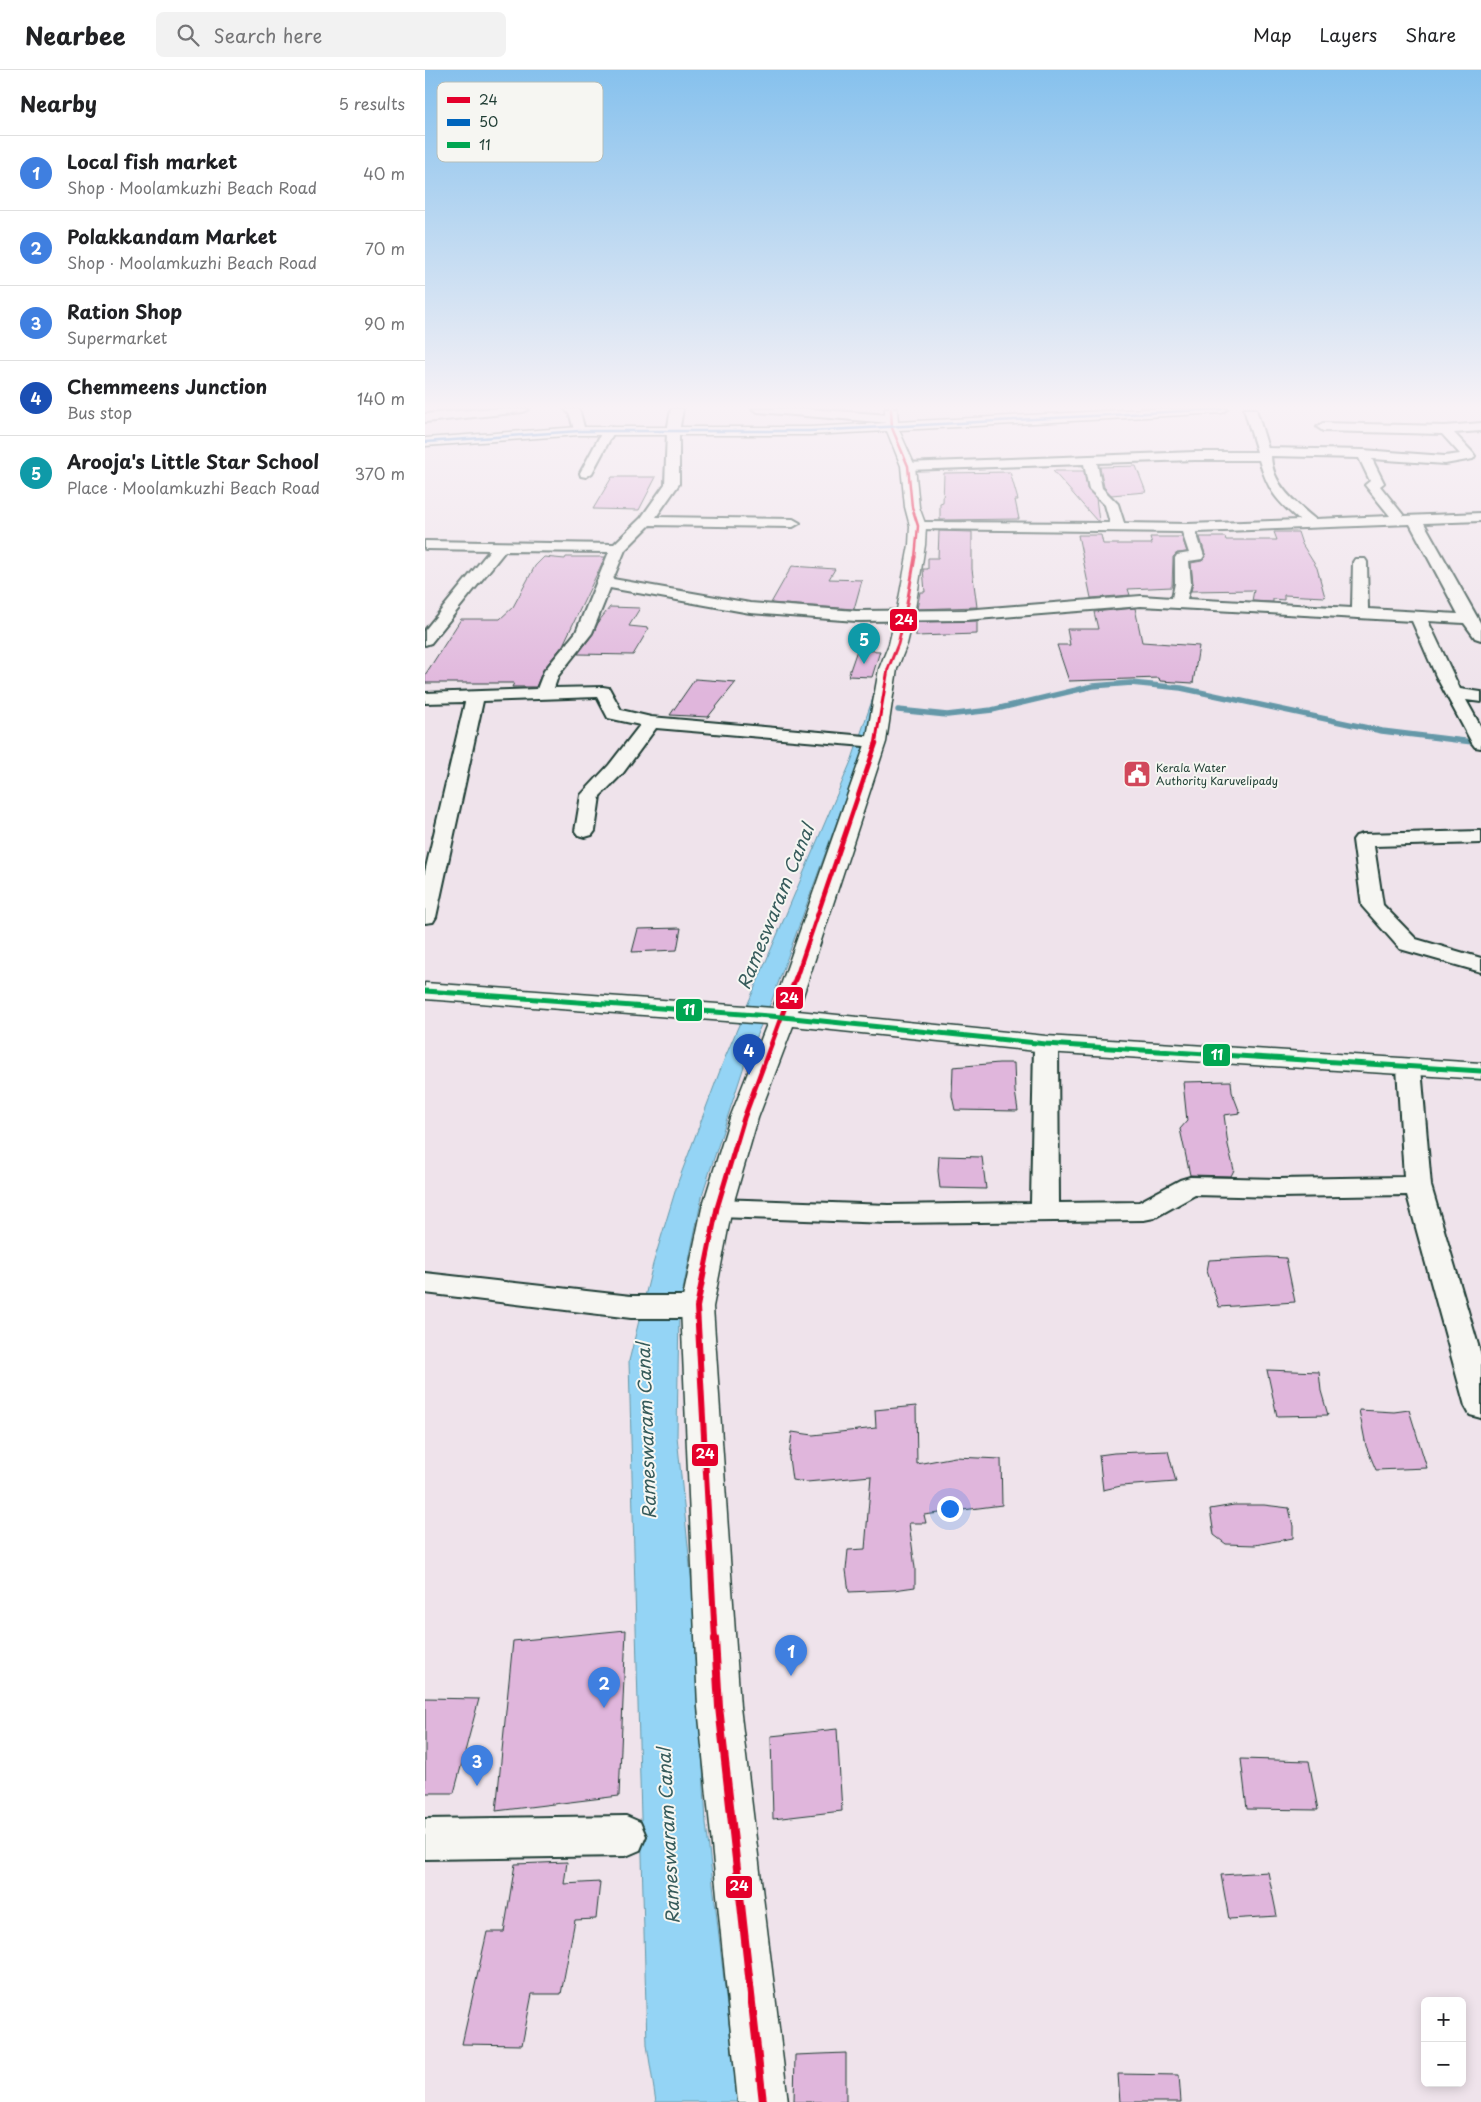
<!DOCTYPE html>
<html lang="en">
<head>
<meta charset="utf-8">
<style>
	body { margin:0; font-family:"Playpen Sans",sans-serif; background:#f2f2f2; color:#202124 }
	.controls { position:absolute; right:15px; bottom:15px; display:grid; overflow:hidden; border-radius:8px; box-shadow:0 2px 12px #0003 }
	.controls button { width:45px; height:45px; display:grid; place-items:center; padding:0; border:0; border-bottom:1px solid #e0e0e0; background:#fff; color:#202124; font:25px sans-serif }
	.you { position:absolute; left:524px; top:1438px; width:18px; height:18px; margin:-12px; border:4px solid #fff; border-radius:50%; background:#1a73e8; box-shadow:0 0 0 8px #1a73e833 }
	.badge { display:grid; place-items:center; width:32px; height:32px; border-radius:50%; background:#d1495b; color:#fff; font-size:16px; font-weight:700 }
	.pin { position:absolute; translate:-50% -41px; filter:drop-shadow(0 1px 2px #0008) }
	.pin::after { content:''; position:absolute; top:26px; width:18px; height:15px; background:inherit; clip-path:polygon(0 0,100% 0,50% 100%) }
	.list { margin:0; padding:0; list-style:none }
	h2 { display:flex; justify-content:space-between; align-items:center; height:65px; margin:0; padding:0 20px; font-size:21px }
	h2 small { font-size:16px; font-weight:400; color:#757577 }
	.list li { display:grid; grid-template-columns:32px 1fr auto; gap:15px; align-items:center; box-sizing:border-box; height:75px; padding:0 20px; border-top:1px solid #e0e0e0 }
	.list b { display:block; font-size:19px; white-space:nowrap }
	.list p { margin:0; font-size:16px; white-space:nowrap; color:#757577 }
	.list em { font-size:16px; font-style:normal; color:#757577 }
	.icon { flex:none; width:28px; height:28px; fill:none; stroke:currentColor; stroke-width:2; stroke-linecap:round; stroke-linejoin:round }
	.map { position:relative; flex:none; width:1056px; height:2032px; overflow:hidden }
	header { display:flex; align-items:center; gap:30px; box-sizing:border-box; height:70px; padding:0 25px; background:#fff; border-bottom:1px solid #e0e0e0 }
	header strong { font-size:24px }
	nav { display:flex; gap:28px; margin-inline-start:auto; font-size:18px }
	.search { width:350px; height:45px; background:#f2f2f2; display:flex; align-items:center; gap:12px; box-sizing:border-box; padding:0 18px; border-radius:8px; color:#757577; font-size:19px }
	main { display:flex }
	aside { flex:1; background:#fff }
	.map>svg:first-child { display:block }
	.water { fill:#94d4f5; stroke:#6598a8 }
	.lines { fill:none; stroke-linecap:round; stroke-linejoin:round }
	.stream { stroke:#6598a8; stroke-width:5.5 }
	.building { fill:#e0b6dc; stroke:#1f3d34 }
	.street-casing { stroke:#1f3d34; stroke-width:4 }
	.secondary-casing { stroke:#1f3d34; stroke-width:3 }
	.street { fill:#f6f6f2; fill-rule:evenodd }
	.secondary { fill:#f6f6f2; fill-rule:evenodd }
	.bus-1-far5-casing { stroke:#f6f6f2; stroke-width:4.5 }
	.bus-1-far4-casing { stroke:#f6f6f2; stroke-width:5.5 }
	.bus-1-far3-casing { stroke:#f6f6f2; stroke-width:8 }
	.bus-1-far2-casing { stroke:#f6f6f2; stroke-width:9 }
	.bus-1-far1-casing { stroke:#f6f6f2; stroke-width:10 }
	.bus-1-casing { stroke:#f6f6f2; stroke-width:12 }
	.bus-2-casing { stroke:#f6f6f2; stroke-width:4.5 }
	.bus-3-casing { stroke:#f6f6f2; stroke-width:9 }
	.bus-1-far5 { stroke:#e4002b; stroke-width:2.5 }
	.bus-1-far4 { stroke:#e4002b; stroke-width:3 }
	.bus-1-far3 { stroke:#e4002b; stroke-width:4.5 }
	.bus-1-far2 { stroke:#e4002b; stroke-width:5 }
	.bus-1-far1 { stroke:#e4002b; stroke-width:6 }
	.bus-1 { stroke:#e4002b; stroke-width:8 }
	.bus-2 { stroke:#0065bd; stroke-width:2.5 }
	.bus-3 { stroke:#00a651; stroke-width:5 }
	.labels { text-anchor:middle; stroke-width:4; stroke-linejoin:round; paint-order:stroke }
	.far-poi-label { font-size:11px; fill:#1f3d34; stroke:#f6f6f2; text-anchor:start }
	.near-water-label { font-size:18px; font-style:italic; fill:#365b5b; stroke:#f6f6f2 }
	.key { fill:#f6f6f2; stroke:#b6beb9; stroke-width:1 }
	.key-label { font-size:14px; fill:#1f3d34 }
	.line-badge { stroke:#f6f6f2; stroke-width:2 }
	.badge-label { font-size:14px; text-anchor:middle; font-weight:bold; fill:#fff }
</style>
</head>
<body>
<header>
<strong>Nearbee</strong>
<div class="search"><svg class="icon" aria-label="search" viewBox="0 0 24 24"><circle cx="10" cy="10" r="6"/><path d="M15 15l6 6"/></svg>Search here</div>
<nav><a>Map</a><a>Layers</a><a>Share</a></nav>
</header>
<main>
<aside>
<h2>Nearby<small>5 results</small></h2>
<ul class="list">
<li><span class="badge" style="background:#3f7fe0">1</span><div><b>Local fish market</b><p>Shop · Moolamkuzhi Beach Road</p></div><em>40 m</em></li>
<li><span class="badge" style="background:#3f7fe0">2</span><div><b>Polakkandam Market</b><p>Shop · Moolamkuzhi Beach Road</p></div><em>70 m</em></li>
<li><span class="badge" style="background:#3f7fe0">3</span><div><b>Ration Shop</b><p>Supermarket</p></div><em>90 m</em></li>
<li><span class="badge" style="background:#1a4fb4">4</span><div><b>Chemmeens Junction</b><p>Bus stop</p></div><em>140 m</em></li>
<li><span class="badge" style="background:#0f9aa8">5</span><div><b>Arooja's Little Star School</b><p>Place · Moolamkuzhi Beach Road</p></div><em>370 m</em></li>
</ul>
</aside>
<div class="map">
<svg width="1056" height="2032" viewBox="0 0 1056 2032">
	<rect width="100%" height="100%" fill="#efe3eb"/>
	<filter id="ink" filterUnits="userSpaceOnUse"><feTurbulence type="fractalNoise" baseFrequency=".02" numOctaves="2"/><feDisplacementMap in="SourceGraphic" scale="10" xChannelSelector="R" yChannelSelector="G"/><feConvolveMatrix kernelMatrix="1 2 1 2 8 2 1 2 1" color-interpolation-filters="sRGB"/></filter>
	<g filter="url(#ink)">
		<path class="water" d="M475,549L456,638L436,685L347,930L322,987L278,1122L254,1239L252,1366L269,1536L281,1753L313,2032H231L222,1975L204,1291L228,1194L253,1112L299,990L427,689Z"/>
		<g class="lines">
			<path class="stream" d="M473,640L522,645L567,640L668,616L706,613L756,618L957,661L1056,673"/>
		</g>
		<g class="building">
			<path d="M711,396L721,422L686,425L679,417L675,397Z"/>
			<path d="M628,401H659L662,419L671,428L674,451H672Z"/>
			<path d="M585,402L593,430H590L594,449L515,450V434L518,433L519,403Z"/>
			<path d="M187,407H231L214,440L168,439Z"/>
			<path d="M514,461L547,462V499L552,537L492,539L495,522H500L498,499H503V488H513Z"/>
			<path d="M849,462H873L877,474L892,498L900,527L859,525V530L848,529V532L827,531L829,520L766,521L768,513L766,493L777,491L781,487L775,467H800L801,470H852Z"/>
			<path d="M653,465H676L678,474H727L725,467H757L762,482L752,483L748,487L747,517L703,519L705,525L666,528Z"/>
			<path d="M119,487L140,489L141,487H180L138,575L118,600L111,617H87L89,613H0V605L36,549H75L88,537L110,496Z"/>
			<path d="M367,496L410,499L404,509L437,510L429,539L346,533Z"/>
			<path d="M185,537L215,538L204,556L224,558L208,585L153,584L168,564L174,551Z"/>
			<path d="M710,538L717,572L774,576L768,613L735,611L734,608L644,611L632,575H645L642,559H673L669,542Z"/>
			<path d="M552,551V564L491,566V552Z"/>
			<path d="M432,580L455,581L447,607L423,606Z"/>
			<path d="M270,609L311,612L283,647L245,645Z"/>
			<path d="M256,858L252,880L207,882L213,859Z"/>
			<path d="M574,993H589L590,1021L593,1041L530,1040L527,1026L528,997Z"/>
			<path d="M806,1011L807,1022L815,1043L799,1045L803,1075L809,1100L806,1106L765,1105L755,1059L762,1051L758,1012Z"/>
			<path d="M514,1086L557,1087L561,1119L515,1118L513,1101Z"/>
			<path d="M843,1187L861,1188L870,1232L794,1237L782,1201L784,1190Z"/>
			<path d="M842,1300L894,1302L896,1321L903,1345L852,1346Z"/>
			<path d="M491,1336L492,1394L530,1387L576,1389L577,1435L499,1445L501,1453H484L490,1498V1517L469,1520L424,1522L421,1500L423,1480L440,1479L446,1406L382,1412L367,1410L364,1388L367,1362L388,1365L451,1358L450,1340Z"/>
			<path d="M934,1340L969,1342L984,1340L1002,1398L951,1400L941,1376Z"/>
			<path d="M743,1381L751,1412L696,1416L678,1420L674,1385L689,1383Z"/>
			<path d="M809,1435H839L864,1438L868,1456V1468L830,1475L801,1474L789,1465L785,1439Z"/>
			<path d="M201,1560L194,1726L71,1741L88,1571Z"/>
			<path d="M0,1628L54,1629L29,1723H0Z"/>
			<path d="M412,1659L417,1741L348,1749L346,1666Z"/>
			<path d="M816,1689L884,1691L893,1740L822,1739Z"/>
			<path d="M142,1792L139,1814L175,1812L171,1849L150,1850L136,1924H107L97,1975L37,1974L62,1862H79L90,1794Z"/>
			<path d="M843,1802L852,1846L804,1849L796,1805Z"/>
			<path d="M421,1983V2032H369L370,1985Z"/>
			<path d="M693,2004L754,2005L756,2032H695Z"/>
		</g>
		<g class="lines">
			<defs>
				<g id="street">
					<path d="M56,339H104L98,342L0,352V344Z"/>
					<path d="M140,339H153L155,342L160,361L158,364H150L145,345Z"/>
					<path d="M246,339H258L254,362V414L231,447L368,449L375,453L368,457L225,455L200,480L188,509L325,533L431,541L540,540L716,526L747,528L750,513V488L752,485L764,483L757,462L488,459L486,456L493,452L685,453L680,435L664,419L659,394L483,400L479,399L477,396L479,393L770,382H832L819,339H831L843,378L938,380L1020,386L1035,384L1017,364L898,361L892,357L898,353L1020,356L1056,353V361L1029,363L1048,383L1050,386L1048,389L1020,394L947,389L959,413L955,416L979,446L1056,443V451L999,453L1056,554V570L1050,568L1039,553L1003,551L1035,619L1056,622V632L1041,630L1056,657V678L1050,677L1047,673L1011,606L987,551L716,536L540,550L431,551L325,543L185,518L167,563L133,606L129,618L178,617L184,618L196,640L226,647L451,667L457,668L460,672L457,676L451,677L231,658L198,703L175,726L170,761L167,765L160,767L153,765L150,761L156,725L184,695L215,655L183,648L172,627L58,631L11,847L8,852L0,853V802L40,632L0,633V623L112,619L119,601L151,562L184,482L80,481L6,573L0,575V560L65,480L0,479V471L189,474L216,448L240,414L242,362ZM846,386L934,388L945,411L940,415L965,446L890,449C869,432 847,414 846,386ZM770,390H834C843,420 850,429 874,450L763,454L699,453L693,434L677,418L672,393ZM985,454L1033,544L943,539L942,492L940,489H930L928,492L927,538L762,529L766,513L764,491L777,489L779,486L771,462Z"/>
					<path d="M327,339H384L465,345L471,349L465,353L333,342Z"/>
					<path d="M184,356L190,360L167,403L161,407L156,406L155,403L178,360Z"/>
					<path d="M1056,761V773L949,776L958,835L991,869L1056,888V902L975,879L937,836L928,770L931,766L938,764Z"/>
					<path d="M621,967L630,969L633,974L634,1133L714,1132L755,1110L765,1107L853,1109L979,1107L972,998L975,993L984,991L993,993L996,998L1006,1116L1056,1285V1348L1045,1345L1040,1336L982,1125L853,1127L770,1125L729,1148L719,1150L463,1153L292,1147L282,1145L278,1138L282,1131L292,1129L463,1135L606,1133L609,974L612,969Z"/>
					<path d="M0,1203L206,1226H272L282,1229L287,1237L282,1245L272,1248H206L0,1223Z"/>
					<path d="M201,1746L215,1752L221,1766L215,1780L201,1786L0,1789V1749Z"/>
				</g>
				<path id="secondary" d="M460,339H472L473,352L719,339H803L797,343L474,360L490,396L494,437L501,456L500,475L489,545L482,574L472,599L461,672L373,941L621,966L1056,993V1009L621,982L368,956L333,1048L307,1138L288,1237L315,1637L363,2032H313L273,1637L256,1237L277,1138L305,1048L342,954L0,929V913L348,938L441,672L454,599L464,574L471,545L484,475L485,456L480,437L476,396L462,361L385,365H154L0,376V368L154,357H385L460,353Z"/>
			</defs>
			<use href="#street" class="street-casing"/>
			<use href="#secondary" class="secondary-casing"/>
			<use href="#street" class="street"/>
			<use href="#secondary" class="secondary"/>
			<defs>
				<path id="bus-1-far5" d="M466,339L467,358L483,396L487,437L493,456L490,488"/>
				<path id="bus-1-far4" d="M450,675L463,599L473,574L480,545L490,487"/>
				<path id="bus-1-far3" d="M371,908L451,673"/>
				<path id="bus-1-far2" d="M279,1202L292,1138L319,1048L371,907"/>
				<path id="bus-1-far1" d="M279,1201L272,1237L290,1570"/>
				<path id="bus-1" d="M290,1569L294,1637L338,2032"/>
				<path id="bus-2" d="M0,372L154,361H385L797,339"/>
				<path id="bus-3" d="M0,921L358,947L621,974L1056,1001"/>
			</defs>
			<use href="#bus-1-far5" class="bus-1-far5-casing"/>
			<use href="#bus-1-far4" class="bus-1-far4-casing"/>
			<use href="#bus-1-far3" class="bus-1-far3-casing"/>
			<use href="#bus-1-far2" class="bus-1-far2-casing"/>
			<use href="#bus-1-far1" class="bus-1-far1-casing"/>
			<use href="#bus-1" class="bus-1-casing"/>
			<use href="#bus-2" class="bus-2-casing"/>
			<use href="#bus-3" class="bus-3-casing"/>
			<use href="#bus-1-far5" class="bus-1-far5"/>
			<use href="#bus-1-far4" class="bus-1-far4"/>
			<use href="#bus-1-far3" class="bus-1-far3"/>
			<use href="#bus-1-far2" class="bus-1-far2"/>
			<use href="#bus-1-far1" class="bus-1-far1"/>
			<use href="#bus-1" class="bus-1"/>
			<use href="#bus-2" class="bus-2"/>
			<use href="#bus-3" class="bus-3"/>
		</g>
	</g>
	<linearGradient id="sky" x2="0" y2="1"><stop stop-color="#86c1ed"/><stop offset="0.54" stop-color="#f8f2f6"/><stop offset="1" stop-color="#f8f2f6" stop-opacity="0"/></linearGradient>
	<rect width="1056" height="624" fill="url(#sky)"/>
	<defs>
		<symbol id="civic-square" viewBox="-11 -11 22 22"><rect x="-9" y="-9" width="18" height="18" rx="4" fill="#d1495b" stroke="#f6f6f2"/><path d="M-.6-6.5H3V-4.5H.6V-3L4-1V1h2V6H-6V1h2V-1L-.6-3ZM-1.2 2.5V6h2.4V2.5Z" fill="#fff"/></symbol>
	</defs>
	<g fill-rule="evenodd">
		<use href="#civic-square" x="696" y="688" width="32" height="32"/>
	</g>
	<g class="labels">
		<g class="far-poi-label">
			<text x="731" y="702">Kerala Water<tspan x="731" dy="13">Authority Karuvelipady</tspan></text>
		</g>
		<g class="near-water-label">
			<text transform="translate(351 837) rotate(-68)" y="6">Rameswaram Canal</text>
			<text transform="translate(222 1361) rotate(-92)" y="6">Rameswaram Canal</text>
			<text transform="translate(244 1766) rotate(-93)" y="6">Rameswaram Canal</text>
		</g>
	</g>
	<rect x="12" y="12" width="166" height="80" rx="8" class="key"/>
	<rect x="22" y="27" width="23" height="6" fill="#e4002b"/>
	<rect x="22" y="49" width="23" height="7" fill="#0065bd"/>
	<rect x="22" y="72" width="23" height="6" fill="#00a651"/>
	<g class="key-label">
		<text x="54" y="35">24</text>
		<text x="54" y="57">50</text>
		<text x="54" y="80">11</text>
	</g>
	<g class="line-badge">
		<rect x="464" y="538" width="29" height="24" rx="5" fill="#e4002b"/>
		<rect x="350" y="916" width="29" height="24" rx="5" fill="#e4002b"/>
		<rect x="250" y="928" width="28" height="24" rx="5" fill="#00a651"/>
		<rect x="777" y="973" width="29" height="24" rx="5" fill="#00a651"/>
		<rect x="266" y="1373" width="28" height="24" rx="5" fill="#e4002b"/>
		<rect x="300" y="1805" width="28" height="24" rx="5" fill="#e4002b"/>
	</g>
	<g class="badge-label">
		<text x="479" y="555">24</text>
		<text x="364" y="933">24</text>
		<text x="264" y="945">11</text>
		<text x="792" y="990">11</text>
		<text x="280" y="1389">24</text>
		<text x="314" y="1821">24</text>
	</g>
</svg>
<div class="controls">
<button>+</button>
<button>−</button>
</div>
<div class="you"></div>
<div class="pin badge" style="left:366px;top:1606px;background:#3f7fe0">1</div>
<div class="pin badge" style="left:179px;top:1638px;background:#3f7fe0">2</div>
<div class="pin badge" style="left:52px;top:1716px;background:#3f7fe0">3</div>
<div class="pin badge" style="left:324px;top:1005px;background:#1a4fb4">4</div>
<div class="pin badge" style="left:439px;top:594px;background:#0f9aa8">5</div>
</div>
</main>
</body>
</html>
